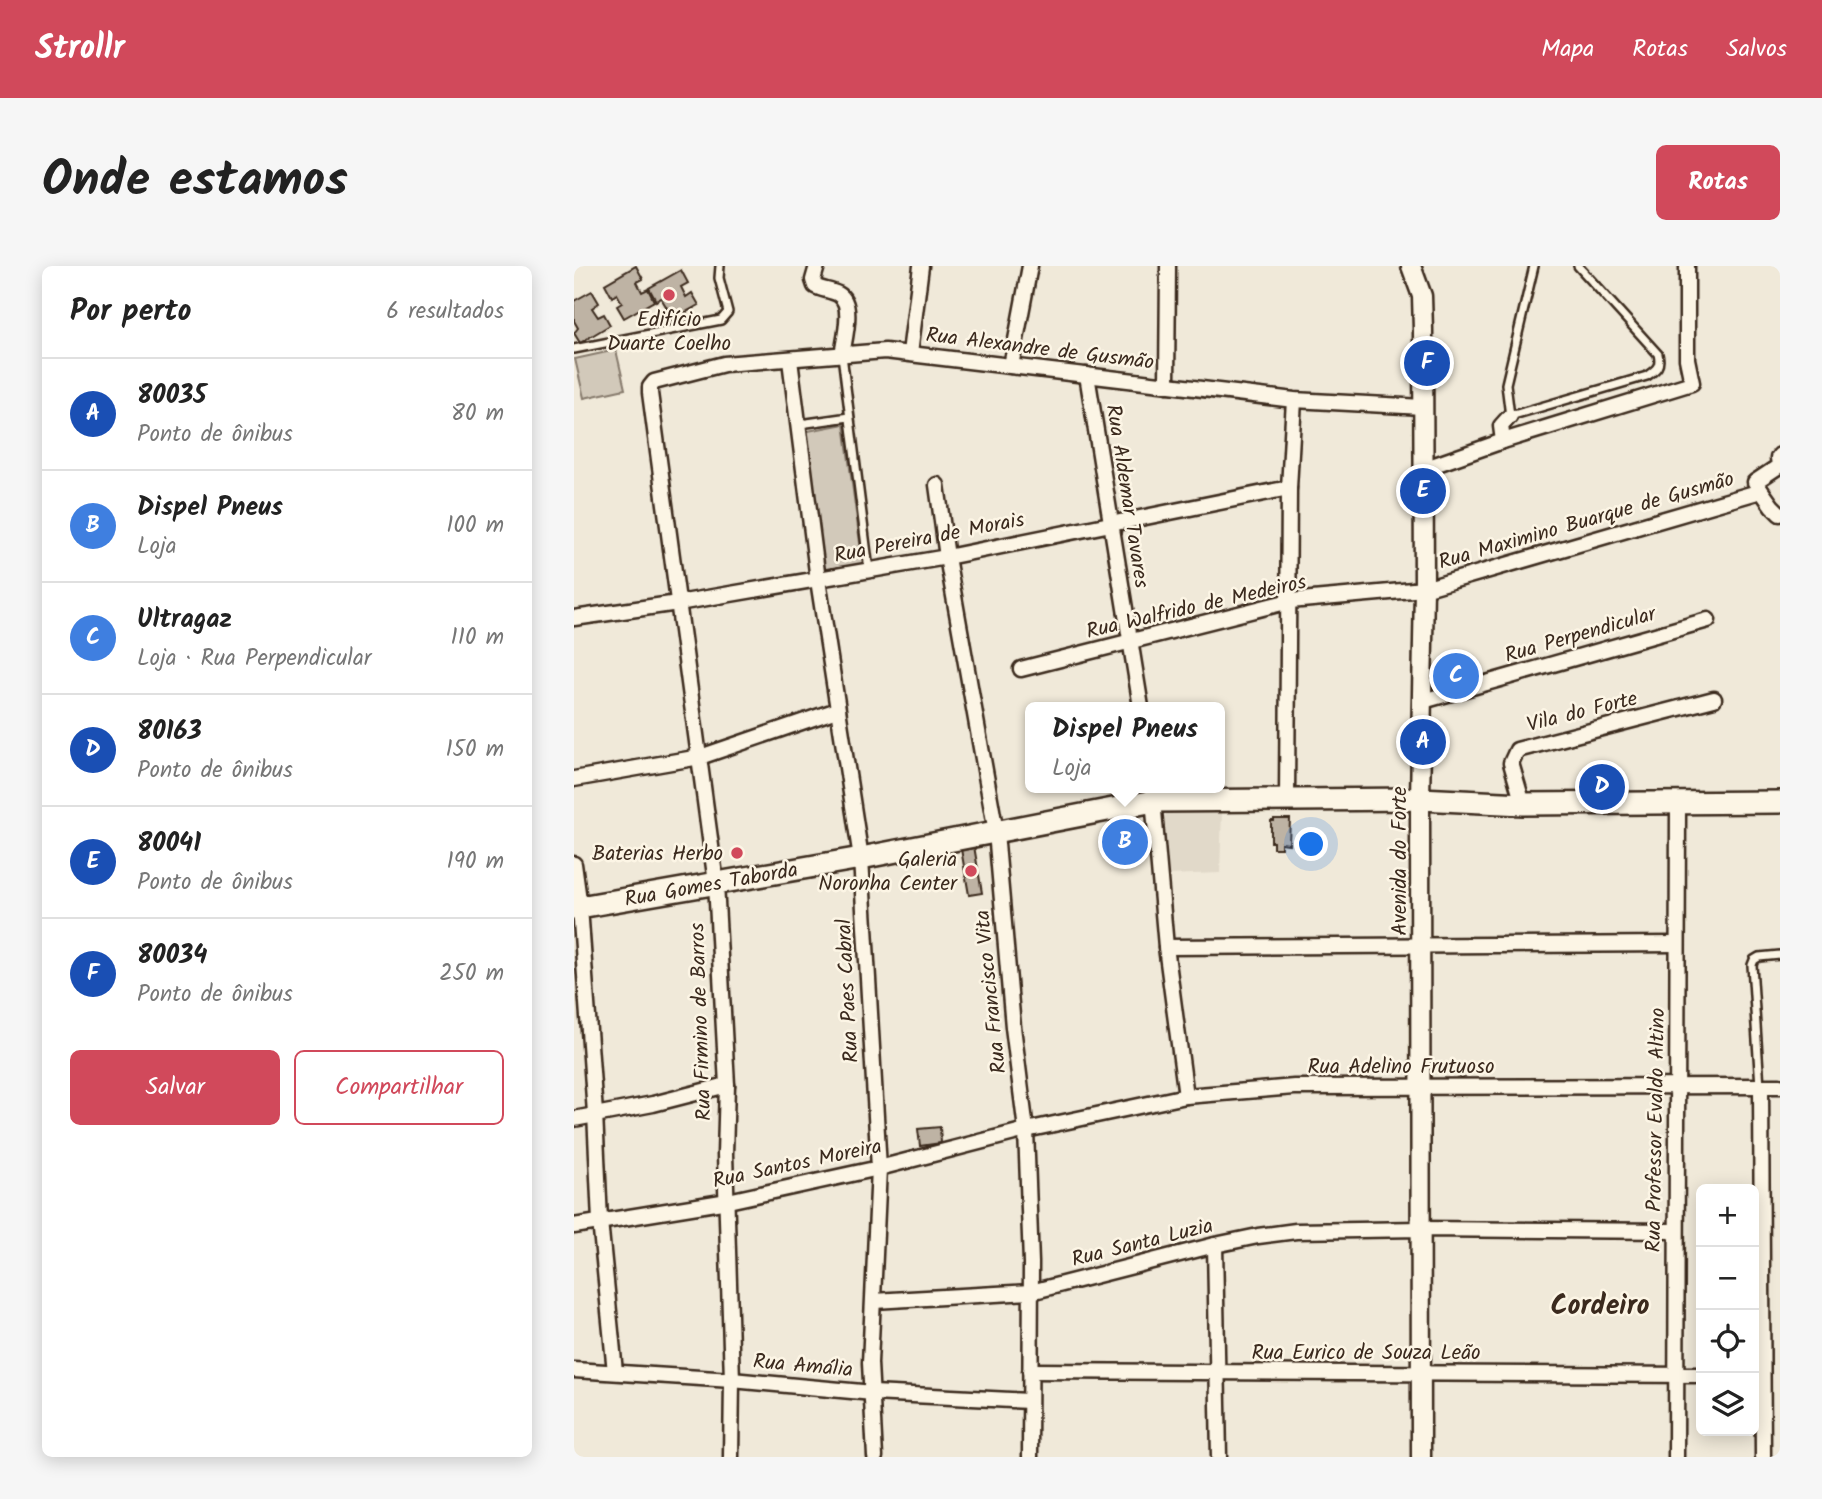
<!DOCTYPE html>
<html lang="pt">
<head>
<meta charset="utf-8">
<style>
	body { margin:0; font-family:Kalam,sans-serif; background:#f6f6f6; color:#222 }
	.controls { position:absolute; right:21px; bottom:21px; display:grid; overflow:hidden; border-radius:10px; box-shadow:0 4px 18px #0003 }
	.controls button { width:63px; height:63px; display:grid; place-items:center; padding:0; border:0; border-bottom:2px solid #e0e0e0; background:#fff; color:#222; font:35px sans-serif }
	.you { position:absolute; left:738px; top:579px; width:24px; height:24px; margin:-18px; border:5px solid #fff; border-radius:50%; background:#1a73e8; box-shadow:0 0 0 10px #1a73e833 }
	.badge { display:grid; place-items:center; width:46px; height:46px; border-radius:50%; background:#d1495b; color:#fff; font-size:23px; font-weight:700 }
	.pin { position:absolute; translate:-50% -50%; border:4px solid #fff; box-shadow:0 2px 7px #0006 }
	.popup { position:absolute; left:451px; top:436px; width:200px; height:91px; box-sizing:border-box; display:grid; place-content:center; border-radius:10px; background:#fff; filter:drop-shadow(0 2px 5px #0005); font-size:23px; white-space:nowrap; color:#767676 }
	.popup b { font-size:26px; color:#222 }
	.popup::after { content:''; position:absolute; left:50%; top:100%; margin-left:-14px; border:14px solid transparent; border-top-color:#fff }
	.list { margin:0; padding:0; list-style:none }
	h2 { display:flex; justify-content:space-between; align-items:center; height:91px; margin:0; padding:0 28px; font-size:30px }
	h2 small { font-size:23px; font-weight:400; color:#767676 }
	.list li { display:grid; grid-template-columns:46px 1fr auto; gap:21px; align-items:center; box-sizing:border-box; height:112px; padding:0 28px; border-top:2px solid #e0e0e0 }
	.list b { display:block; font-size:26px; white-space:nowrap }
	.list p { margin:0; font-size:23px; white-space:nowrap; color:#767676 }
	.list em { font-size:23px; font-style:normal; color:#767676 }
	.actions { display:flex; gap:14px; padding:21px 28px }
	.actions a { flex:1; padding:16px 0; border:2px solid #d1495b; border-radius:10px; text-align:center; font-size:24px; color:#d1495b }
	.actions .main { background:#d1495b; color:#fff }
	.icon { flex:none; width:38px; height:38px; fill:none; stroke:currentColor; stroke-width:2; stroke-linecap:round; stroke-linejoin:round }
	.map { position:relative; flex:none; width:1206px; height:1191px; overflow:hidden; border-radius:10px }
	header { display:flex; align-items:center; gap:42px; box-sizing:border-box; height:98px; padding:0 35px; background:#d1495b; color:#fff }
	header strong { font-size:33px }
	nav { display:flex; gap:38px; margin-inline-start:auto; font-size:24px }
	.intro { display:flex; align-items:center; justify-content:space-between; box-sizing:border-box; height:168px; padding:0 42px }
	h1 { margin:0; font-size:49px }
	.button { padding:18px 32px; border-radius:10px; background:#d1495b; color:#fff; font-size:24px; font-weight:700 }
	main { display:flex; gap:42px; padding:0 42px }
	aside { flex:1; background:#fff; border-radius:10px; box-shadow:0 4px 18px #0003 }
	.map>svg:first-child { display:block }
	.built { fill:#e1d9c9 }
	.green { fill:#d2c9ba; stroke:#867a6c; stroke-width:2 }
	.building { fill:#beb3a4; stroke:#3b2a1e; stroke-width:2 }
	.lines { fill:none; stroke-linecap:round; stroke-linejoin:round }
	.service-casing { stroke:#3b2a1e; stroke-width:12 }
	.minor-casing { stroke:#3b2a1e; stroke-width:19 }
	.tertiary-casing { stroke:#3b2a1e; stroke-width:23 }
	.secondary-casing { stroke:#3b2a1e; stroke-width:26 }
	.service { stroke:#fcf5e5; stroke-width:7 }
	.minor { stroke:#fcf5e5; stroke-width:14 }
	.tertiary { stroke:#fcf5e5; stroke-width:18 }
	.secondary { stroke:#fcf5e5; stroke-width:21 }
	.poi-dot { fill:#d1495b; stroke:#fcf5e5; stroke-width:2.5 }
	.labels { text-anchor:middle; stroke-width:5; stroke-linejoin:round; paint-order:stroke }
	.poi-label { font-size:21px; fill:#3b2a1e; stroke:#fcf5e5; text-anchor:end }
	.street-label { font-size:21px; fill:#3b2a1e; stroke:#fcf5e5 }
	.district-label { font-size:28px; font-weight:bold; fill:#3b2a1e; stroke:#fcf5e5 }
</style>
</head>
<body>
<header>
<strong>Strollr</strong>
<nav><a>Mapa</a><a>Rotas</a><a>Salvos</a></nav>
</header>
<div class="intro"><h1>Onde estamos</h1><a class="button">Rotas</a></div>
<main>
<aside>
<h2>Por perto<small>6 resultados</small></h2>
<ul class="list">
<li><span class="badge" style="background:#1a4fb4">A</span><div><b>80035</b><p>Ponto de ônibus</p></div><em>80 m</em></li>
<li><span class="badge" style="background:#3f7fe0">B</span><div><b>Dispel Pneus</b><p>Loja</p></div><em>100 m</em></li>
<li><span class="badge" style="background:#3f7fe0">C</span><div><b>Ultragaz</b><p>Loja · Rua Perpendicular</p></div><em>110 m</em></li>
<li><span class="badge" style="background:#1a4fb4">D</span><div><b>80163</b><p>Ponto de ônibus</p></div><em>150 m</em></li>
<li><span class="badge" style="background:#1a4fb4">E</span><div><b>80041</b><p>Ponto de ônibus</p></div><em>190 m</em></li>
<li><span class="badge" style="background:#1a4fb4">F</span><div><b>80034</b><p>Ponto de ônibus</p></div><em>250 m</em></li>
</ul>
<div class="actions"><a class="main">Salvar</a><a>Compartilhar</a></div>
</aside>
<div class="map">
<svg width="1206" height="1191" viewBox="0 0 1206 1191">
	<rect width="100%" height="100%" fill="#f0e9d9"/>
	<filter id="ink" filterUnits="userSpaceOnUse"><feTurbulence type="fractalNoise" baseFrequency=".0143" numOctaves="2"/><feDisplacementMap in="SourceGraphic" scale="14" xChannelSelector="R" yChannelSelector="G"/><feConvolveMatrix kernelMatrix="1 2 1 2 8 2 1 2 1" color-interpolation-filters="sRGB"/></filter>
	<g filter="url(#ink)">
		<path class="built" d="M648,543L646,607L593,609L589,552L592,548L594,546Z"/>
		<g class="green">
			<path d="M42,84L51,123L10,132L1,93Z"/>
			<path d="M270,158L289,299L248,306L229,166Z"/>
		</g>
		<g class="building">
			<path d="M62,0L69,13L63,16L68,26L74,23L80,35L50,52L43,40L48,37L43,28L38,31L31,18Z"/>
			<path d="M107,4L114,17L107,21L112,31L118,27L125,39L94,56L88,44L93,42L87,32L82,35L75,22Z"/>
			<path d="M18,25L25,37L18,42L24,51L30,48L36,59L6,77L0,67L4,62L0,55V35Z"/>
			<path d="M700,553H716L715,578L707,577V582H699V576H697V555H700Z"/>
			<path d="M558,558L563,591L544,594L539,562Z"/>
			<path d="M400,580L408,627L395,629L387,583Z"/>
			<path d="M366,861L367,877L346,880L344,863Z"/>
		</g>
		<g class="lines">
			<defs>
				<g id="service">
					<path d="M960,0L932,118L936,150L1073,110C1083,103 1087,100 1084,88L1004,0"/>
					<path d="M0,83L147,54L154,46L145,12L146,0"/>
					<path d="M268,89L295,304"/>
					<path d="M226,158L275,151"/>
					<path d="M1186,820L1178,699L1180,694L1185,691L1206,689"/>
				</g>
				<g id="minor">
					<path d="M243,0L239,14L241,20C248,24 256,24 264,28C281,37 270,74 268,89"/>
					<path d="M336,87L347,0"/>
					<path d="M216,94L244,314L287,592L305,902L296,1097L301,1191"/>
					<path d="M437,100L456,0"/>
					<path d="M513,109L567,441"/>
					<path d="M593,119L594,0"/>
					<path d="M929,175L927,160L936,150"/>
					<path d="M1206,189L1204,192L1205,200L1181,216L1198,240L1206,248"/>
					<path d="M849,203L929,175L1118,117L1113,93V0"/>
					<path d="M363,219L373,291L422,566L439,761L452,864L457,997L456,1191"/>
					<path d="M0,352L104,337L373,291L715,222"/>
					<path d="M447,403L716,335L850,323L1187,225"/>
					<path d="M849,435L1134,354"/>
					<path d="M0,513L126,491L263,444"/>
					<path d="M578,522L592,681L612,830"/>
					<path d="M713,534L715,222L720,134"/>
					<path d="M949,538L937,497L943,484L1140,433"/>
					<path d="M0,598L6,641L21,847L26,955L41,1106"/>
					<path d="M592,681L1103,678"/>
					<path d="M1187,820L1189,1191"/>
					<path d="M0,853L79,838L153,819"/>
					<path d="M0,960L154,935L305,902L452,864L612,830L720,821L1206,820"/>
					<path d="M641,979L645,1191"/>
					<path d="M300,1035L457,1026L641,979L684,970L722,965L847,963L1101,965"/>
					<path d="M0,1104L158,1114L299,1127L455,1135"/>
					<path d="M456,1105L1127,1109"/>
					<path d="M157,1191L158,1114L151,888L153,819L142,617L76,127V121L80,116L150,98L311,85L720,134L849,141"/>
					<path d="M1102,1191L1104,538"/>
				</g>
				<path id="tertiary" d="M837,0L848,30L849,64L850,323L846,533L847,1191"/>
				<path id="secondary" d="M0,642L287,592L580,535L846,533L949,538L1206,536"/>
			</defs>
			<use href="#service" class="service-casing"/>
			<use href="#minor" class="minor-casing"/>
			<use href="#tertiary" class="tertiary-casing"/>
			<use href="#secondary" class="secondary-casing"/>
			<use href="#service" class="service"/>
			<use href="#minor" class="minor"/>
			<use href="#tertiary" class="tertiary"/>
			<use href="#secondary" class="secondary"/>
		</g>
	</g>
	<g class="poi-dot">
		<circle cx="95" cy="29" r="7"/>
		<circle cx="163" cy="587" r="7"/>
		<circle cx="397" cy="605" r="7"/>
	</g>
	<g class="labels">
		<g class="poi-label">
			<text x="95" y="60" text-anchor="middle">Edifício<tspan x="95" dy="24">Duarte Coelho</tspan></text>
			<text x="149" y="594">Baterias Herbo</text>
			<text x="383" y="600">Galeria<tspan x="383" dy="24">Noronha Center</tspan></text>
		</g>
		<g class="street-label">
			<text transform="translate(466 82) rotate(7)" y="7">Rua Alexandre de Gusmão</text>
			<text transform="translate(554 230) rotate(81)" y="7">Rua Aldemar Tavares</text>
			<text transform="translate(1012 254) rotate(-16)" y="7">Rua Maximino Buarque de Gusmão</text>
			<text transform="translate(355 271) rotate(-11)" y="7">Rua Pereira de Morais</text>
			<text transform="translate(622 340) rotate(-13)" y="7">Rua Walfrido de Medeiros</text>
			<text transform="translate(1006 368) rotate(-16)" y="7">Rua Perpendicular</text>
			<text transform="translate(1008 445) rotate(-14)" y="7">Vila do Forte</text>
			<text transform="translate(825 595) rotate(-90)" y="7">Avenida do Forte</text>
			<text transform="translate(137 618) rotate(-10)" y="7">Rua Gomes Taborda</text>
			<text transform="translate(273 725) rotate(-93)" y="7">Rua Paes Cabral</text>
			<text transform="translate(416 726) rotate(-96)" y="7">Rua Francisco Vita</text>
			<text transform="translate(126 756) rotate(-92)" y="7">Rua Firmino de Barros</text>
			<text x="827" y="807">Rua Adelino Frutuoso</text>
			<text transform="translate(1081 864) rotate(-89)" y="7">Rua Professor Evaldo Altino</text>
			<text transform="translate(223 897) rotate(-12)" y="7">Rua Santos Moreira</text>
			<text transform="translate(568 976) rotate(-14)" y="7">Rua Santa Luzia</text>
			<text x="792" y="1093">Rua Eurico de Souza Leão</text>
			<text transform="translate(229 1099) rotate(5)" y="7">Rua Amália</text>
		</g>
		<g class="district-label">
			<text x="1026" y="1048">Cordeiro</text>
		</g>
	</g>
</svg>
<div class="controls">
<button>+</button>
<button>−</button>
<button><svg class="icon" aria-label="locate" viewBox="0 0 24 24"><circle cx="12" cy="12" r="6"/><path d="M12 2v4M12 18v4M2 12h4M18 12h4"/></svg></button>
<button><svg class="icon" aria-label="layers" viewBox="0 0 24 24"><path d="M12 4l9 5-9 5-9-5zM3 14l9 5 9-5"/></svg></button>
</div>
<div class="you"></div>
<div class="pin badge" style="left:849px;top:476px;background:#1a4fb4">A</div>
<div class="pin badge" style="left:551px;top:576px;background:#3f7fe0">B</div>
<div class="popup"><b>Dispel Pneus</b>Loja</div>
<div class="pin badge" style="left:882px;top:410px;background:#3f7fe0">C</div>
<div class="pin badge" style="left:1028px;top:521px;background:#1a4fb4">D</div>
<div class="pin badge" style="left:849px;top:225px;background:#1a4fb4">E</div>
<div class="pin badge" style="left:853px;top:97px;background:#1a4fb4">F</div>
</div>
</main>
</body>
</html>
